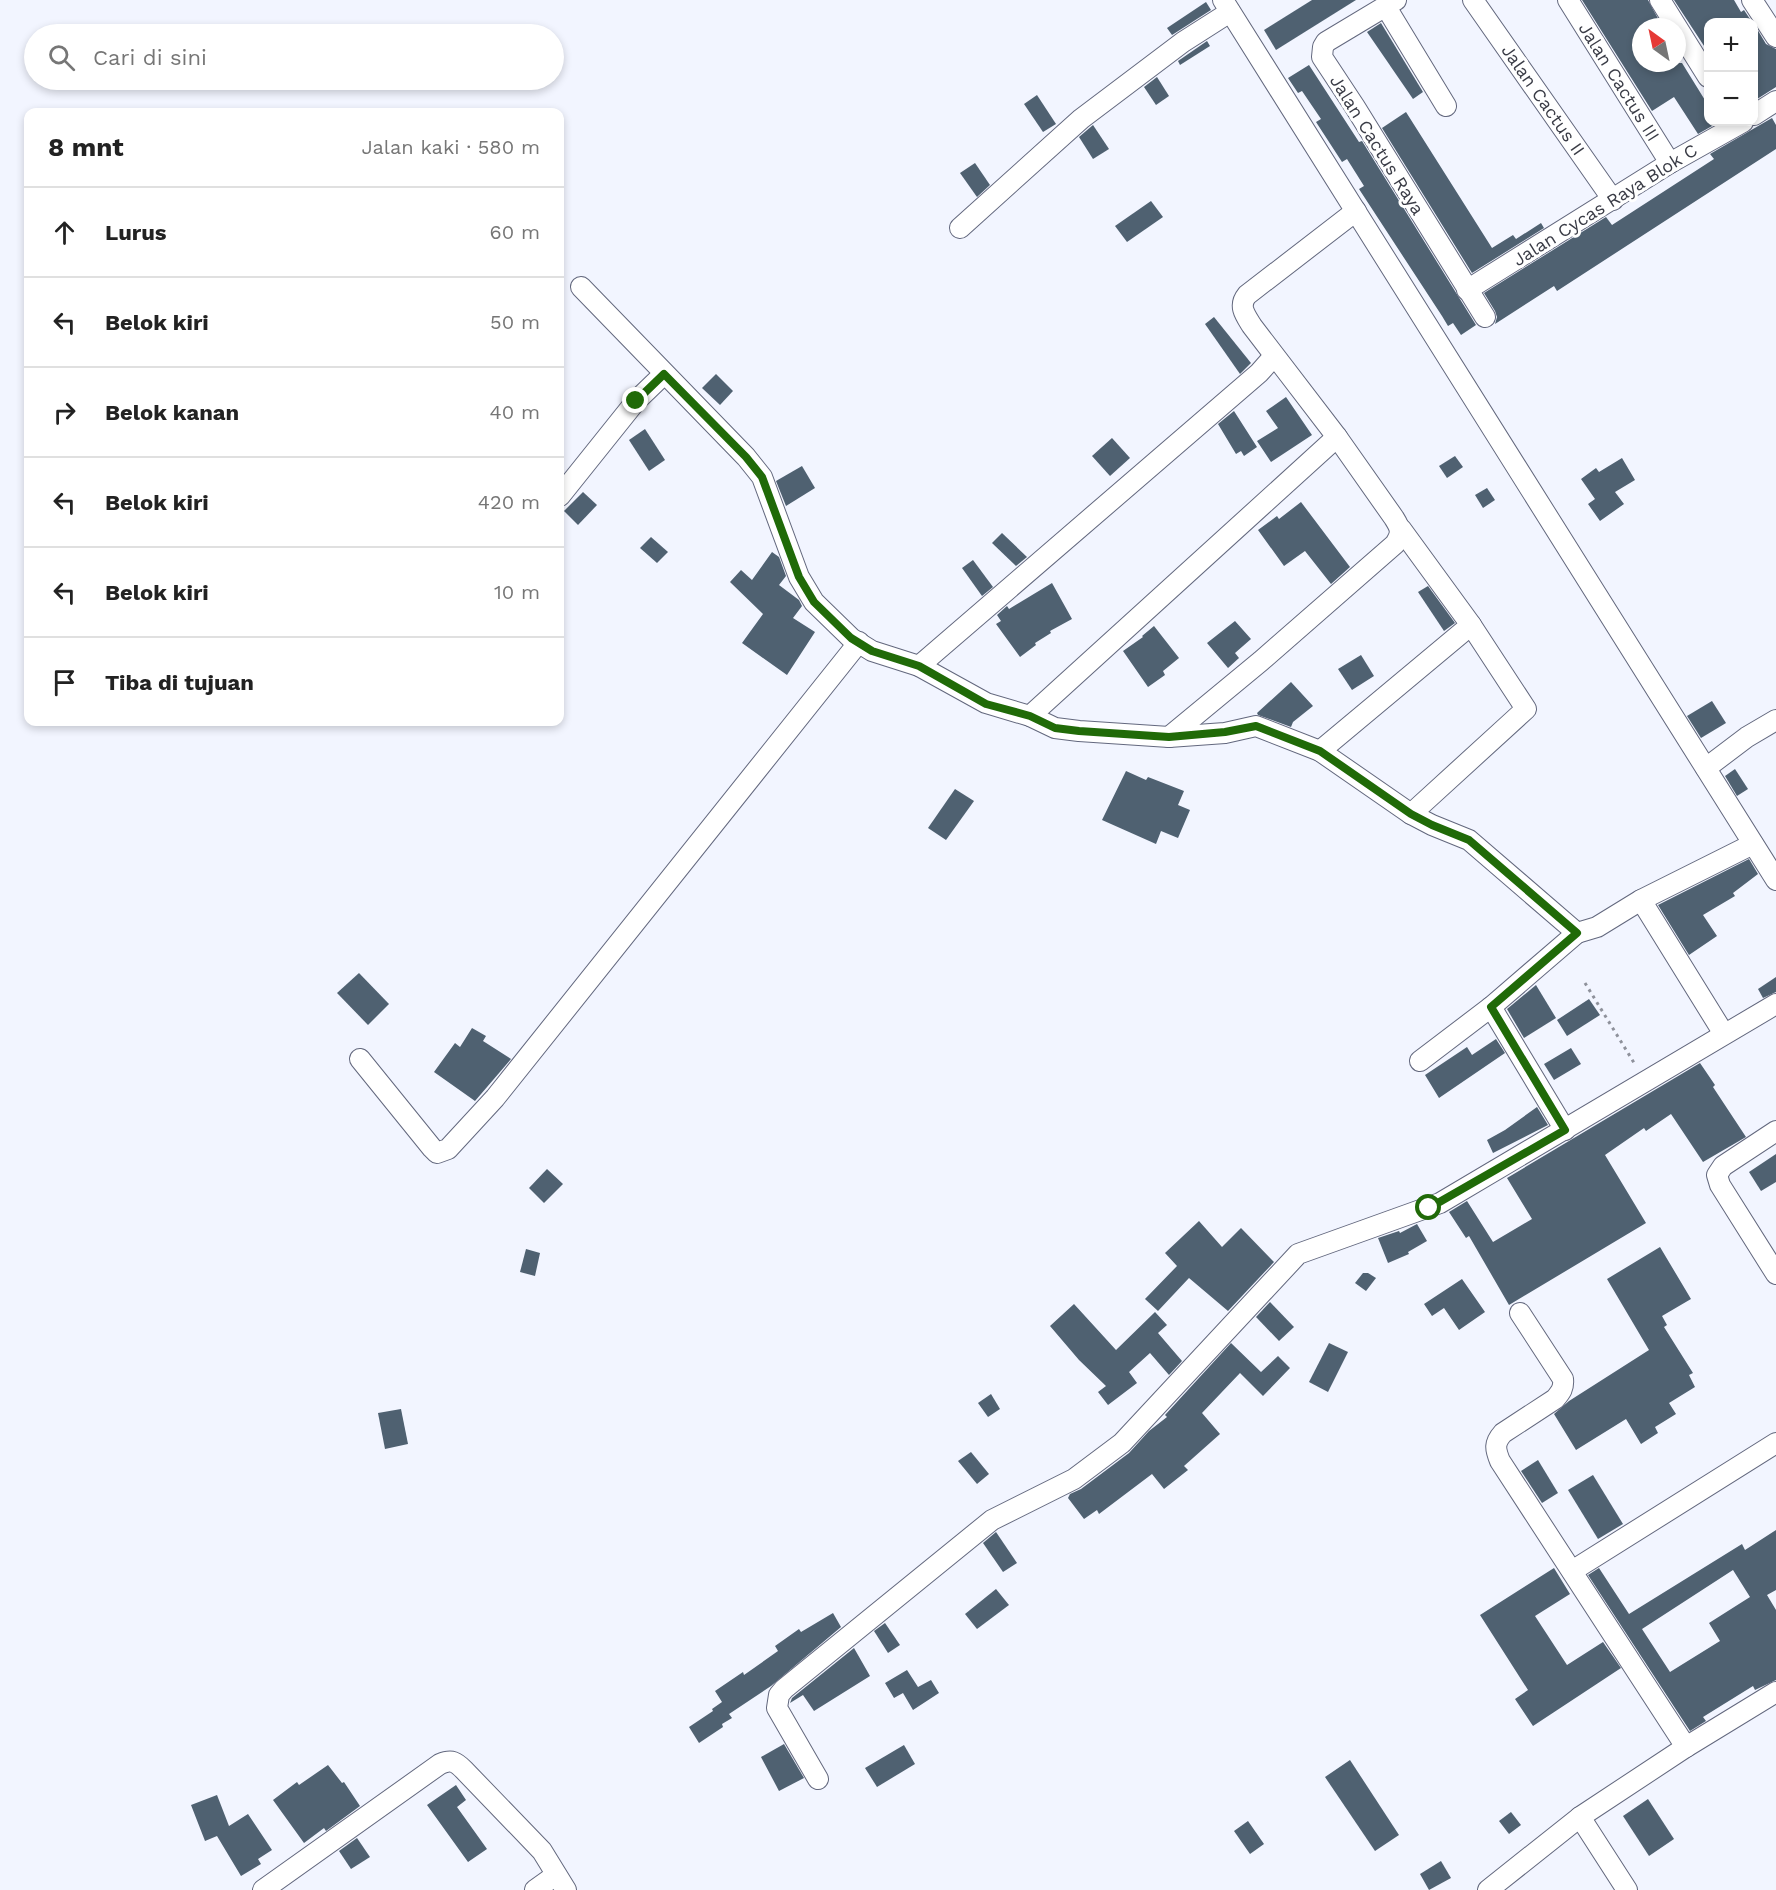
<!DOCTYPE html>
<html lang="id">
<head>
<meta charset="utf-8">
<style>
	body { margin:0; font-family:"Work Sans",sans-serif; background:#f2f2f2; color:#222 }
	.controls { position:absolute; right:18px; top:18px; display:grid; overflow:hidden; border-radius:12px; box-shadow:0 3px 9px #0003 }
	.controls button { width:54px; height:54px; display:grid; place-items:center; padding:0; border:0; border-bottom:2px solid #e0e0e0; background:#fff; color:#222; font:30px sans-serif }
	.compass { position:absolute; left:1632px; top:18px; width:54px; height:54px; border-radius:50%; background:#fff; box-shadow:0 3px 9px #0003; rotate:327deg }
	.stop { position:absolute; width:18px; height:18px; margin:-14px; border:4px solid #206a08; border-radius:50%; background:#fff }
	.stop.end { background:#206a08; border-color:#fff; box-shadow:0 2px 6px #0008 }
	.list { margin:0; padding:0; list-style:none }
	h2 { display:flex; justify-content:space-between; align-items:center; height:78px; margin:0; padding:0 24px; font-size:26px }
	h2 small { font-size:20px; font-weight:400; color:#767676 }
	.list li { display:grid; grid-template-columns:39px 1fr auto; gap:18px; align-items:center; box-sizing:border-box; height:90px; padding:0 24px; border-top:2px solid #e0e0e0 }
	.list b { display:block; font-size:22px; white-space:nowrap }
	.list em { font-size:20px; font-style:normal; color:#767676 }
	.icon { flex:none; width:33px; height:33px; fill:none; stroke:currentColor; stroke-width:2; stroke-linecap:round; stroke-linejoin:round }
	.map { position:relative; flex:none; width:1776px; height:1890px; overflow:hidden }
	.search { position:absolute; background:#fff; box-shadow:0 3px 9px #0003; left:24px; top:24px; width:540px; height:66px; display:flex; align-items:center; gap:15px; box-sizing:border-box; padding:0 21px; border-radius:33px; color:#767676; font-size:22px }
	.panel { position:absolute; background:#fff; box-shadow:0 3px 9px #0003; left:24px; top:108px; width:540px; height:618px; border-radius:12px }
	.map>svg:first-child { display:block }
	.building { fill:#4f6171; fill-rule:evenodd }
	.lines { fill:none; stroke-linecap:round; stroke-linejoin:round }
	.minor-casing { stroke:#63687e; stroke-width:22 }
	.path { stroke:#8e919b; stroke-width:3; stroke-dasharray:3 4.5; stroke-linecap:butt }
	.minor { stroke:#fff; stroke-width:20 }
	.route { stroke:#206a08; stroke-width:8 }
	.labels { text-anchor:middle; stroke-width:6; stroke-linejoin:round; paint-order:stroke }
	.street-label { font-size:18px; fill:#3a3c46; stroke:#fff }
</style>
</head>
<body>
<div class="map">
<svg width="1776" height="1890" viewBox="0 0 1776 1890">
	<rect width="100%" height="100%" fill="#f2f5ff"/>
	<g class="building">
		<path d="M1312,0H1356L1276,50L1264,30Z"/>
		<path d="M1582,0H1648L1661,24L1656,27H1641V63H1682L1708,105V122H1719L1698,134L1674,97L1652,111Z"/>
		<path d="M1674,0H1734L1741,12L1744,10L1752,22H1708V52Z"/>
		<path d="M1206,2L1211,10L1172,35L1167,28Z"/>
		<path d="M1381,23L1423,92L1413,99L1367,32Z"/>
		<path d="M1754,24L1766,44L1776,49V87L1754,101Z"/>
		<path d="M1207,41L1210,46L1180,65L1178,61Z"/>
		<path d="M1309,65L1359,142L1362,141L1476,325L1461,335L1453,323L1448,326L1442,316L1359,189L1364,186L1347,159L1342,162L1316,122L1321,119L1302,91L1298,93L1288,78Z"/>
		<path d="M1157,77L1169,96L1156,105L1144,87Z"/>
		<path d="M1037,95L1056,124L1043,132L1024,104Z"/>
		<path d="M1406,112L1492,248L1513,235L1516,239L1541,223L1544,228L1472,273L1382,128Z"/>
		<path d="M1772,118L1776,125V149L1557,291L1554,286L1495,324L1497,317L1495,311L1484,293L1606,217L1612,225L1714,159L1710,154Z"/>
		<path d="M1093,125L1109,149L1093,159L1079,137Z"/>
		<path d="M975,163L990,185L977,197L960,173Z"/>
		<path d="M1151,201L1163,217L1127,242L1115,226Z"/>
		<path d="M1214,317L1251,363L1240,374L1205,324Z"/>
		<path d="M716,374L733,391L720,405L702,388Z"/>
		<path d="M1286,397L1312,435L1271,462L1257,441L1278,428L1266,411Z"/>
		<path d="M1234,411L1257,447L1244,456L1241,451L1236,454L1218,424Z"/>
		<path d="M645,429L665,460L649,471L629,440Z"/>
		<path d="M1112,438L1130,458L1110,476L1092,456Z"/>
		<path d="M1455,456L1463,467L1447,478L1439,466Z"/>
		<path d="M1622,458L1635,480L1615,492L1624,504L1600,521L1588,504L1595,499L1581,479L1596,468L1599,472Z"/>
		<path d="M802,466L815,488L786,506L776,481Z"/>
		<path d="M1487,488L1495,500L1483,508L1475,495Z"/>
		<path d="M583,492L597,505L578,525L564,511Z"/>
		<path d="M1301,502L1350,567L1331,584L1305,551L1284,566L1258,530L1277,516L1279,519Z"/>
		<path d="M1002,533L1027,557L1016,566L992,543Z"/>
		<path d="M651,537L668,552L657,563L640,548Z"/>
		<path d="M772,552L779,557L786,576L779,585L799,600L802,606L793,618L815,632L787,675L742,643L763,614L730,582L741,570L752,580Z"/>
		<path d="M973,560L993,587L982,596L962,568Z"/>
		<path d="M1052,583L1072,619L1050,631L1051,633L1035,643L1036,645L1020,657L996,624L1001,621L997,615L1007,606L1009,609Z"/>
		<path d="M1428,586L1455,623L1444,631L1418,592Z"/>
		<path d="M1235,621L1251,639L1235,653L1239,658L1228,668L1207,643Z"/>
		<path d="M1154,626L1179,658L1163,671L1165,675L1148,687L1123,651L1143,637L1142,636Z"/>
		<path d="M1361,655L1374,676L1352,690L1338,669Z"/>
		<path d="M1291,682L1313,706L1293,722L1291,727L1258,715L1257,713Z"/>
		<path d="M1712,701L1726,723L1701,738L1687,716Z"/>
		<path d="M1735,769L1748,789L1737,796L1725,776Z"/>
		<path d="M1126,771L1146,780L1148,777L1184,791L1178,805L1190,810L1178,838L1161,831L1156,844L1102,820Z"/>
		<path d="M955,789L974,801L946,840L928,828Z"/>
		<path d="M1749,859L1758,874L1733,893L1735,896L1703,915L1717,936L1689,955L1658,905Z"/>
		<path d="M359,973L389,1004L368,1025L337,993Z"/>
		<path d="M1776,977V992L1763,998L1758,989Z"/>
		<path d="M1536,985L1556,1018L1524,1038L1507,1009Z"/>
		<path d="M1589,999L1600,1015L1567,1036L1557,1020Z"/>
		<path d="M472,1028L486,1036L483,1041L511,1059L475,1101L434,1072L455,1043L460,1047Z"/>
		<path d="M1496,1039L1505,1053L1439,1098L1425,1075L1467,1047L1472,1055Z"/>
		<path d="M1571,1048L1581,1064L1554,1080L1544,1064Z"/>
		<path d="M1700,1063L1715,1085L1713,1087L1746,1137L1703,1162L1671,1114L1646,1131L1644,1128L1605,1155L1646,1223L1509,1305L1469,1236L1466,1238L1449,1212L1467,1201L1493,1242L1532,1219L1507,1178Z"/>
		<path d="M1537,1107L1548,1125L1493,1153L1487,1140L1505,1130Z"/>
		<path d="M1776,1154V1182L1761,1191L1749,1172Z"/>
		<path d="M547,1169L563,1184L544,1203L529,1188Z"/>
		<path d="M1199,1221L1222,1247L1241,1228L1274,1262L1228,1311L1189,1278L1158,1311L1145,1299L1177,1266L1165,1253Z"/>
		<path d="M1417,1224L1427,1241L1408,1252L1409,1254L1388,1263L1378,1238L1399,1231L1400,1233Z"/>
		<path d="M1660,1247L1691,1299L1662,1316L1667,1325L1664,1327L1693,1373L1689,1375L1695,1387L1669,1403L1676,1414L1655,1427L1658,1433L1641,1444L1626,1419L1576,1450L1554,1414L1569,1401L1649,1350L1607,1279Z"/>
		<path d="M526,1249L540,1253L535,1276L520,1272Z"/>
		<path d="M1363,1273H1368L1376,1278L1366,1291L1355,1283Z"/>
		<path d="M1462,1279L1485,1312L1459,1330L1444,1308L1432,1316L1424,1304Z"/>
		<path d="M1270,1302L1294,1327L1279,1341L1256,1317Z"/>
		<path d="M1074,1304L1116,1350L1155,1312L1167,1325L1158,1333L1182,1361L1169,1375L1150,1353L1129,1372L1137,1383L1108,1405L1098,1392L1106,1386L1079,1360L1050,1326Z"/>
		<path d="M1231,1343L1261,1372L1278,1356L1290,1368L1263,1396L1240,1373L1202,1413L1220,1434L1184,1466L1188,1470L1164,1489L1152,1474L1099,1514L1097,1510L1084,1519L1068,1498L1070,1494L1081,1489L1129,1453L1149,1431L1167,1417L1165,1415Z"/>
		<path d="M1329,1343L1348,1352L1328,1392L1309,1382Z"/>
		<path d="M991,1394L1000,1409L988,1417L978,1403Z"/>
		<path d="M401,1409L408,1444L385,1449L378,1413Z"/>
		<path d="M971,1452L989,1474L977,1484L958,1461Z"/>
		<path d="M1538,1460L1558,1493L1542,1503L1521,1471Z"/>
		<path d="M1593,1475L1623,1524L1598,1539L1568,1490Z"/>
		<path d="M1776,1530V1590L1767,1595L1776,1610V1680L1755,1690L1753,1686L1703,1717L1706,1721L1690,1731L1588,1575L1599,1568L1629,1614L1742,1544L1745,1550ZM1733,1570L1750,1597L1709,1623L1720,1641L1670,1672L1642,1629Z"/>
		<path d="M996,1532L1017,1563L1003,1572L983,1543Z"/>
		<path d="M1554,1568L1570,1594L1535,1616L1567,1665L1603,1642L1621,1668L1533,1726L1515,1699L1528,1690L1480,1615Z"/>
		<path d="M996,1589L1009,1605L977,1629L965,1614Z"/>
		<path d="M833,1613L841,1627L771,1686L729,1714L732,1718L722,1724L723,1727L699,1743L689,1727L713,1711L712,1709L722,1702L715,1691L743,1672L744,1675L778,1651L775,1646L799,1629L801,1632Z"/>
		<path d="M885,1623L900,1645L888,1653L874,1631Z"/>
		<path d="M854,1648L870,1676L814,1711L803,1695L790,1703L792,1698Z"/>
		<path d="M907,1670L918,1687L931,1680L939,1693L913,1710L903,1693L894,1698L885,1683Z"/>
		<path d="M784,1744L804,1778L779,1791L761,1757Z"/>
		<path d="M904,1745L915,1764L877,1787L865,1768Z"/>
		<path d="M1350,1760L1399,1835L1375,1851L1325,1777Z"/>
		<path d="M328,1765L342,1783L344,1782L360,1806L326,1831L324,1828L304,1843L273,1800L297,1782L299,1785Z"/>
		<path d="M456,1785L466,1800L457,1807L487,1849L468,1862L427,1805Z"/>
		<path d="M217,1795L229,1826L248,1814L272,1850L258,1859L261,1864L241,1876L217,1836L205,1841L191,1805Z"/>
		<path d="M1648,1799L1674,1839L1649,1856L1623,1816Z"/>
		<path d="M1511,1812L1521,1825L1509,1834L1499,1821Z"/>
		<path d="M1248,1821L1264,1844L1250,1854L1234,1831Z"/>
		<path d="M357,1838L370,1857L351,1869L339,1851Z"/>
		<path d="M1441,1861L1451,1878L1429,1890L1420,1874Z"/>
	</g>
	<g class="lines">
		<defs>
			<g id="minor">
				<path d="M1223,0L1776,880"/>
				<path d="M1396,0L1326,42L1323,47L1322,57L1355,107L1485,317"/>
				<path d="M1473,0L1613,200"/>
				<path d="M1568,0L1670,163"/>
				<path d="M1660,0L1708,77"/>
				<path d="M1752,0L1776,37"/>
				<path d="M1386,7L1446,106"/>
				<path d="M1754,115L1776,101"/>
				<path d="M960,228L1081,119L1183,42L1230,12"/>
				<path d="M581,287L746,457L762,477L799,577L814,602L851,638L872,651L919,666L986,703L1030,716L1055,728L1079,731L1169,737L1225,733L1256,726L1320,751L1411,814L1432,825L1469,840L1577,933L1597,927L1641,900L1753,844"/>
				<path d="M1467,290L1670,163L1743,122"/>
				<path d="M560,496L636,401L664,374"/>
				<path d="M919,666L1259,373L1274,356"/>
				<path d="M1030,716L1337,437"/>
				<path d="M1169,737L1261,661L1395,544C1402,533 1401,529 1394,518L1337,437L1252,326C1245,315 1238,306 1247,295L1356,211"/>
				<path d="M1320,751L1471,625L1401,529"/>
				<path d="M1706,768L1747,737L1776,720"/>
				<path d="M1411,814L1526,709L1471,625"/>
				<path d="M1641,900L1724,1034"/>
				<path d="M1491,1007L1565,1130"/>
				<path d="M360,1059L432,1148L437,1153L448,1149L495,1098L859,642"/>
				<path d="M1420,1061L1491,1007L1577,933"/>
				<path d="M1776,1131L1723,1166L1717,1175L1720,1185L1776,1274"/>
				<path d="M1520,1313L1563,1379C1564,1388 1561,1392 1555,1399L1503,1433C1494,1443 1495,1449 1500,1461L1686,1747"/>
				<path d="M1572,1571L1776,1443"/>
				<path d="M818,1779L777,1708L779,1695L784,1689L992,1520L1074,1479L1122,1443L1298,1254L1440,1203L1776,1004"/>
				<path d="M1580,1817L1627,1890"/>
				<path d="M263,1890L440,1764C452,1759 456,1762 464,1770L542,1851L566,1890"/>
				<path d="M535,1890L556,1875"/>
				<path d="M1488,1890L1580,1817L1686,1747L1776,1692"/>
			</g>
		</defs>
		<use href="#minor" class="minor-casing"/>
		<path class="path" d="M1585,983L1636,1066"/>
		<use href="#minor" class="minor"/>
	</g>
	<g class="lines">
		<path class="route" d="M636,401L664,374L746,457L762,477L799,577L814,602L851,638L872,651L919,666L986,704L1030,716L1055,728L1079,731L1169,737L1225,732L1256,726L1320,751L1411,814L1432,825L1469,840L1577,933L1491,1007L1565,1130L1429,1208"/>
	</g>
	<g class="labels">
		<g class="street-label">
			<text transform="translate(1619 82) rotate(58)" y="6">Jalan Cactus III</text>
			<text transform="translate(1543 100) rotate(55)" y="6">Jalan Cactus II</text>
			<text transform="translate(1377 145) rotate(58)" y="6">Jalan Cactus Raya</text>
			<text transform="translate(1605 205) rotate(-32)" y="6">Jalan Cycas Raya Blok C</text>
		</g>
	</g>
</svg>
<div class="controls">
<button>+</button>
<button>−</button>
</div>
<svg class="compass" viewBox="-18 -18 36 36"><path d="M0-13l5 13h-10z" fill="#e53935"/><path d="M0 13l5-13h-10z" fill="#767676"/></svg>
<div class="stop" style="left:1429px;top:1208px"></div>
<div class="stop end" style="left:636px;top:401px"></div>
<div class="search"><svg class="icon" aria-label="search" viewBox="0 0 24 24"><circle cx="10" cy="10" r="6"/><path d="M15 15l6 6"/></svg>Cari di sini</div>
<section class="panel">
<h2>8 mnt<small>Jalan kaki · 580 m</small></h2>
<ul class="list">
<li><svg class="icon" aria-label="ahead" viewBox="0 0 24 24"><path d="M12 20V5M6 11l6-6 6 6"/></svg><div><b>Lurus</b></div><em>60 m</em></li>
<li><svg class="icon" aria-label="left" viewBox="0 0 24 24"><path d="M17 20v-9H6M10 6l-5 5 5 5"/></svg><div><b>Belok kiri</b></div><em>50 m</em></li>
<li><svg class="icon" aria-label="right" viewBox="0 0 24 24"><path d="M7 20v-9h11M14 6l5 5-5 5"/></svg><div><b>Belok kanan</b></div><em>40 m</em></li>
<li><svg class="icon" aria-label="left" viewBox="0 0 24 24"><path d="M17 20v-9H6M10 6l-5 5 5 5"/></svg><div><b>Belok kiri</b></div><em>420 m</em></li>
<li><svg class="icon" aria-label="left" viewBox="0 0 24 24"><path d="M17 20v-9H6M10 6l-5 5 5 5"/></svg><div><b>Belok kiri</b></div><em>10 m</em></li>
<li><svg class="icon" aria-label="arrive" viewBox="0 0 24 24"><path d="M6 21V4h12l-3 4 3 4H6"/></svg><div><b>Tiba di tujuan</b></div></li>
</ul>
</section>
</div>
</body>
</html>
